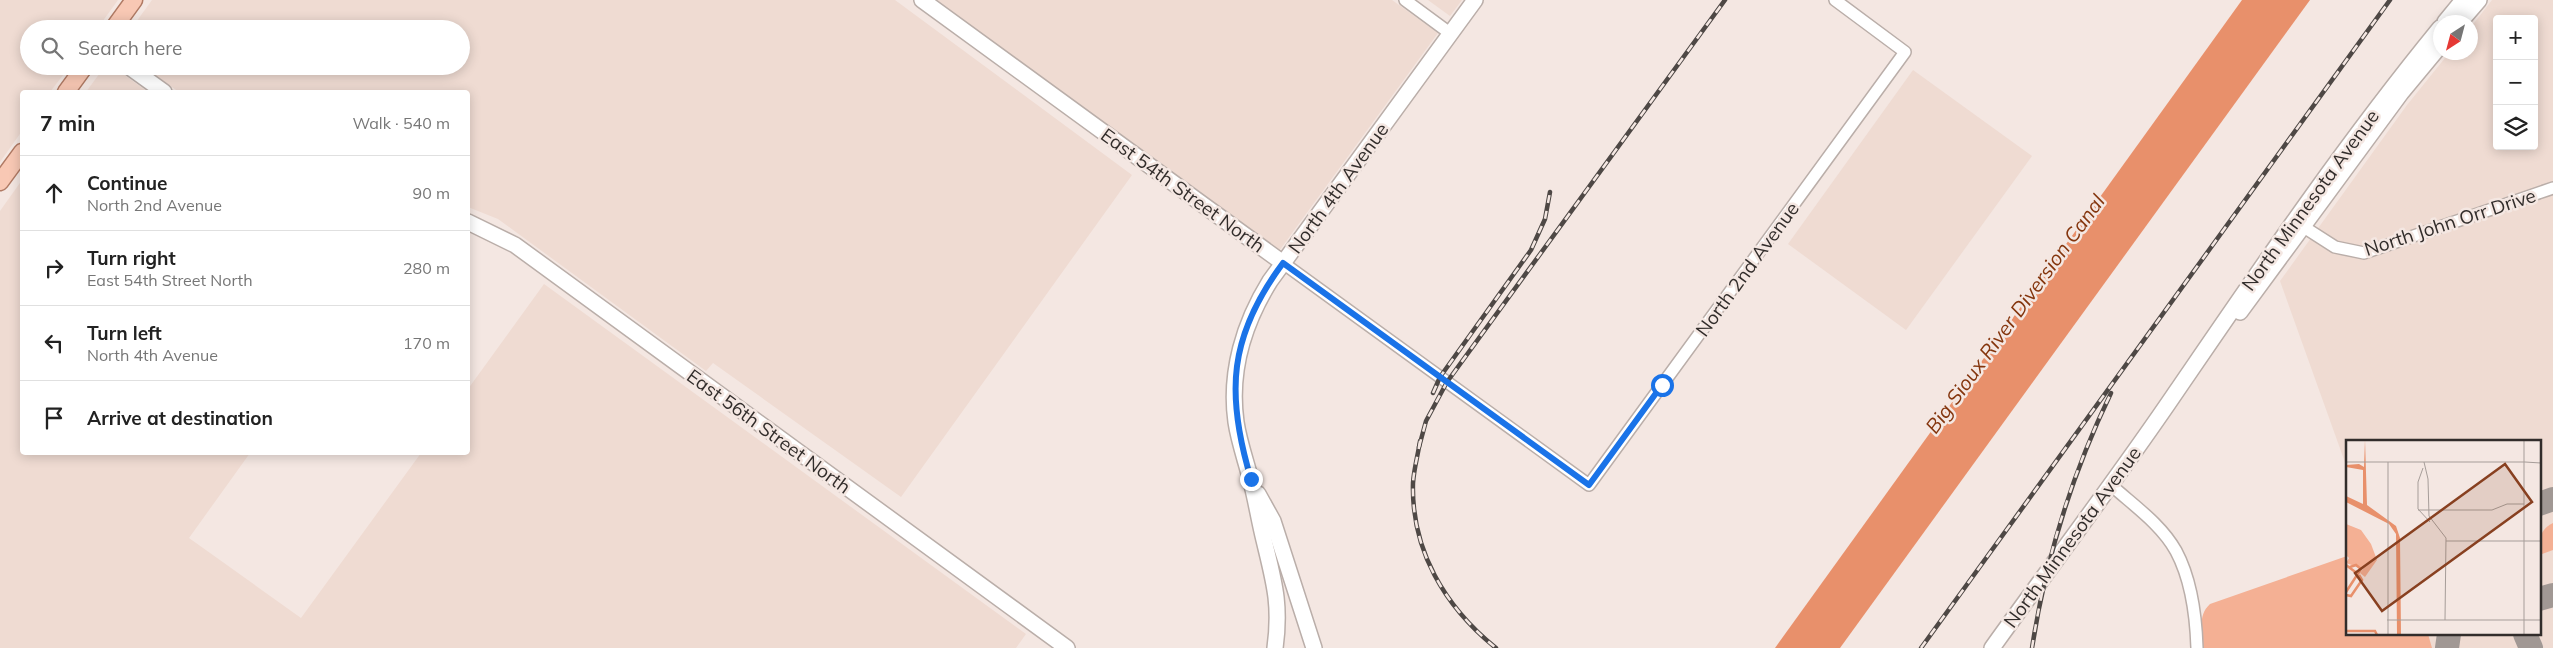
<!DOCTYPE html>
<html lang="en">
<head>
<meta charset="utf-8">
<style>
	body { margin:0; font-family:Mulish,sans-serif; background:#f6f6f6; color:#222 }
	.controls { position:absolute; right:15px; top:15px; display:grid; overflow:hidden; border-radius:5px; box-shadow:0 2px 12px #0003 }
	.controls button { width:45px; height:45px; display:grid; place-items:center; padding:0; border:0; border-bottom:1px solid #e0e0e0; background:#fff; color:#222; font:25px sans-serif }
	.compass { position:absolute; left:2433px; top:15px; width:45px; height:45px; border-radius:50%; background:#fff; box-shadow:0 2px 12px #0003; rotate:216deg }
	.stop { position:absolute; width:15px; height:15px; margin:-11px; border:4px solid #1a73e8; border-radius:50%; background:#fff }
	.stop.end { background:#1a73e8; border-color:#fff; box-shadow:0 1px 5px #0008 }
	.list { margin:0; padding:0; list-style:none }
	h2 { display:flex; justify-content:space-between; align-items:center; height:65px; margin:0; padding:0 20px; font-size:21px }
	h2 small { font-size:16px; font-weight:400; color:#767676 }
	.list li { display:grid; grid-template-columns:32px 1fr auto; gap:15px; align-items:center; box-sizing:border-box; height:75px; padding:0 20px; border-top:1px solid #e0e0e0 }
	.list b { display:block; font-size:19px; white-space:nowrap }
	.list p { margin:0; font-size:16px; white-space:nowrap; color:#767676 }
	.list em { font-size:16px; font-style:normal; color:#767676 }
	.icon { flex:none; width:28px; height:28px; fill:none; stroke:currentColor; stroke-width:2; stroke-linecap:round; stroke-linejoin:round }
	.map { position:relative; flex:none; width:2553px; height:648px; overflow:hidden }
	.search { position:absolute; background:#fff; box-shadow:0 2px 12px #0003; left:20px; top:20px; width:450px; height:55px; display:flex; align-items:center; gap:12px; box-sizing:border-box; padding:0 18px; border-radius:28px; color:#767676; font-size:19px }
	.panel { position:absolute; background:#fff; box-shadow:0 2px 12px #0003; left:20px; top:90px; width:450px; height:365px; border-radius:5px }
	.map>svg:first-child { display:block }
	.built { fill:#efdbd2; fill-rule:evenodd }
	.green { fill:#f4b094 }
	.water { fill:#e8906b }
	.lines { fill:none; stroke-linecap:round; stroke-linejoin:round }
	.taxiway { stroke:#a19894; stroke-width:24 }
	.street-casing { stroke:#baaea9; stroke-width:14 }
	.secondary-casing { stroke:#baaea9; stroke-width:18 }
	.primary-casing { stroke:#b07a64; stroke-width:19 }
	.street { stroke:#fff; stroke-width:11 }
	.secondary { stroke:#fff; stroke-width:15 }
	.primary { stroke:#f8c8b4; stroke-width:16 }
	.rail-casing { stroke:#4e4845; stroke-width:4.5 }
	.rail { stroke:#f4e7e2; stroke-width:2.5; stroke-dasharray:8; stroke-linecap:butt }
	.route { stroke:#1a73e8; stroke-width:6 }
	.labels { text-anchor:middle; stroke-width:5; stroke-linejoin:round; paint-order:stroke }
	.street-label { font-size:19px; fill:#322d2b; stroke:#f4e7e2 }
	.water-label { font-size:20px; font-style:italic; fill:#84350d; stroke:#f4e7e2 }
	.inset-river { fill:none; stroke:#e8906b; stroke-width:2.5 }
	.inset-road { fill:none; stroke:#a69d99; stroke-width:1 }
	.view { fill:#884020; fill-opacity:0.15; stroke:#884020; stroke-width:2.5 }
	.inset-edge { fill:none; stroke:#322d2b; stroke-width:2.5 }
</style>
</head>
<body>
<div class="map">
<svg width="2553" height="648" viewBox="0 0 2553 648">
	<rect width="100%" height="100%" fill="#f4e7e2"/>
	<g class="built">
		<path d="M0,0H118L97,29H29V66H70L50,92H22V131L0,162Z"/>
		<path d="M152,0H895L1132,175L901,497L713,363L706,371L498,219L468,207V92H179L142,66H461V29H131Z"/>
		<path d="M936,0H1392L1438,33L1279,251Z"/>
		<path d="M1428,0H1462L1450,16Z"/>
		<path d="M2492,0H2553V648H2346L2356,634H2539V442H2347V468L2280,281L2407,105L2449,53L2470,52L2471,27ZM2497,19H2534V146H2497Z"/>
		<path d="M105,66H112L148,92H86Z"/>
		<path d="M1913,70L2032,156L1906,330L1788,244Z"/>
		<path d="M22,180V452L250,453L189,538L301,618L421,453L468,452V389L544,284L1026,634L1016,648H0V211Z"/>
	</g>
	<g class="green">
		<path d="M2553,523V550L2539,555C2539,540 2539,530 2553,523Z"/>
		<path d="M2347,556V634H2428L2432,648H2203C2203,631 2197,616 2210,604Z"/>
	</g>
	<path class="water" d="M2242,0H2310L1840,648H1775Z"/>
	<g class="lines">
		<g class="taxiway">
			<path d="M2539,504L2553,499"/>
			<path d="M2539,599L2553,595"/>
			<path d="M2525,634L2531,648"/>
			<path d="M2447,648L2449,634"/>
		</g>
		<defs>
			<g id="street">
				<path d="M1405,0L1451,34"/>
				<path d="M2296,222L2335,247L2364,253L2553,188"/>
				<path d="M1283,263L1589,485L1905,52L1835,0"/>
				<path d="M2111,485C2133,505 2161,524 2176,551C2191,579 2196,616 2197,648"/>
			</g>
			<g id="secondary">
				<path d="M922,0L1283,263"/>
				<path d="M2445,22L2463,0"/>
				<path d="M2460,22L2479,0"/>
				<path d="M128,66L164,92"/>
				<path d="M468,222L515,245L1067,648"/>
				<path d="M2240,312L2401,93L2440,46"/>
				<path d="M1258,494L1273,521L1314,648"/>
				<path d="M1275,648C1281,604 1274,582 1264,540C1259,520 1256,500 1251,481C1246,461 1239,442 1236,422C1229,372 1244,323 1270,281L1475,0"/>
				<path d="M1992,648C2053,563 2117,479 2176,392C2261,268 2345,144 2440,28"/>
			</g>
			<g id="primary">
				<path d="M113,29L134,0"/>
				<path d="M66,92L85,66"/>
				<path d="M0,182L22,152"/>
			</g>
		</defs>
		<use href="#street" class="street-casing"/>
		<use href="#secondary" class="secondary-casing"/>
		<use href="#primary" class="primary-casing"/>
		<use href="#street" class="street"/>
		<use href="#secondary" class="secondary"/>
		<use href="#primary" class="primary"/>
		<defs>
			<g id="rail">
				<path d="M1433,393L1440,377L1531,250L1545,219L1550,192"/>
				<path d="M1420,441C1418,455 1414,468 1413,483C1411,550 1445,607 1496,648"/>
				<path d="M1419,447L1426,421L1447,382L1725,0"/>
				<path d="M1921,648L2390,0"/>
				<path d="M2032,648C2046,557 2071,476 2111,393"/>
			</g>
		</defs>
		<use href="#rail" class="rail-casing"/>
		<use href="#rail" class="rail"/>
	</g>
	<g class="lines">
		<path class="route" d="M1251,479C1225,393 1229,336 1283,263L1589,485L1662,385"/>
	</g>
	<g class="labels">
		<g class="street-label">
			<text transform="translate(1338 188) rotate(-54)" y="7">North 4th Avenue</text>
			<text transform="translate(1183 190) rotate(36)" y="7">East 54th Street North</text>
			<text transform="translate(2310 200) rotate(-54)" y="7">North Minnesota Avenue</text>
			<text transform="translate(2450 222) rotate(-18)" y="7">North John Orr Drive</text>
			<text transform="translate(1747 269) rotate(-54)" y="7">North 2nd Avenue</text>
			<text transform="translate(769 431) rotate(36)" y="7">East 56th Street North</text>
			<text transform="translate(2072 537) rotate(-54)" y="7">North Minnesota Avenue</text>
		</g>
		<g class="water-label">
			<text transform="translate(2015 314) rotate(-54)" y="7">Big Sioux River Diversion Canal</text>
		</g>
	</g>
	<g transform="translate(2346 440)">
		<rect width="195" height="195" fill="#f4e7e2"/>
		<path d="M0,84L15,90L25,104L31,120L19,137L14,133L17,129L0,123L3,118L0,115Z" fill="#f4b094"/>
		<path d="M19,0L21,65L50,86L54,98L55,195H51L50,94L43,84L0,62V56L17,64V30L0,27V25L13,24L18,27Z" fill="#e8906b"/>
		<path class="inset-river" d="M0,125L12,134M0,152L15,129L10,125L4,127M0,155L5,156L16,140L13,135M0,191H29L31,195"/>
		<path class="inset-road" d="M178,0V195M0,22H179M42,22V195M78,22L82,39L83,76L100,98L99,180M179,22L195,23M77,28L72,42V69L84,82M72,70H146L161,64H178M100,101H195M41,180H195"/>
		<path class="view" d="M159,24L186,62L36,171L9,133Z"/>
		<rect width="195" height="195" class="inset-edge"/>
	</g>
</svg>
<div class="controls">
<button>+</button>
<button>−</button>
<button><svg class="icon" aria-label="layers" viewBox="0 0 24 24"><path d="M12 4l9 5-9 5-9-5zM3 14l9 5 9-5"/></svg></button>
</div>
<svg class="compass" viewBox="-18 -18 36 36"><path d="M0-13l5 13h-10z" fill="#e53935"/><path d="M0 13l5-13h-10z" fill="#767676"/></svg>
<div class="stop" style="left:1662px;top:385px"></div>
<div class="stop end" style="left:1251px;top:479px"></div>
<div class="search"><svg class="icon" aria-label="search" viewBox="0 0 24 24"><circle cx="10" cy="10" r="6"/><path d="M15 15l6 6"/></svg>Search here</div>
<section class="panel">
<h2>7 min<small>Walk · 540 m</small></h2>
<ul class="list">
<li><svg class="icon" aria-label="ahead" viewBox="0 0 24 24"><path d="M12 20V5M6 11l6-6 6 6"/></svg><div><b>Continue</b><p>North 2nd Avenue</p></div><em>90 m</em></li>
<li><svg class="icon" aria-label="right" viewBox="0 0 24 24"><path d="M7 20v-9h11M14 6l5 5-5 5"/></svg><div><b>Turn right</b><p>East 54th Street North</p></div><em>280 m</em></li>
<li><svg class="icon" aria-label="left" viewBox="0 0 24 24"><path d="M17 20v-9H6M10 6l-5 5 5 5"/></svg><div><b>Turn left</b><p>North 4th Avenue</p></div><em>170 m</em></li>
<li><svg class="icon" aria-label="arrive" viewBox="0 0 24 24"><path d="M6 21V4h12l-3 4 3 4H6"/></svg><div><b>Arrive at destination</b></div></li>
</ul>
</section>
</div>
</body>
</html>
